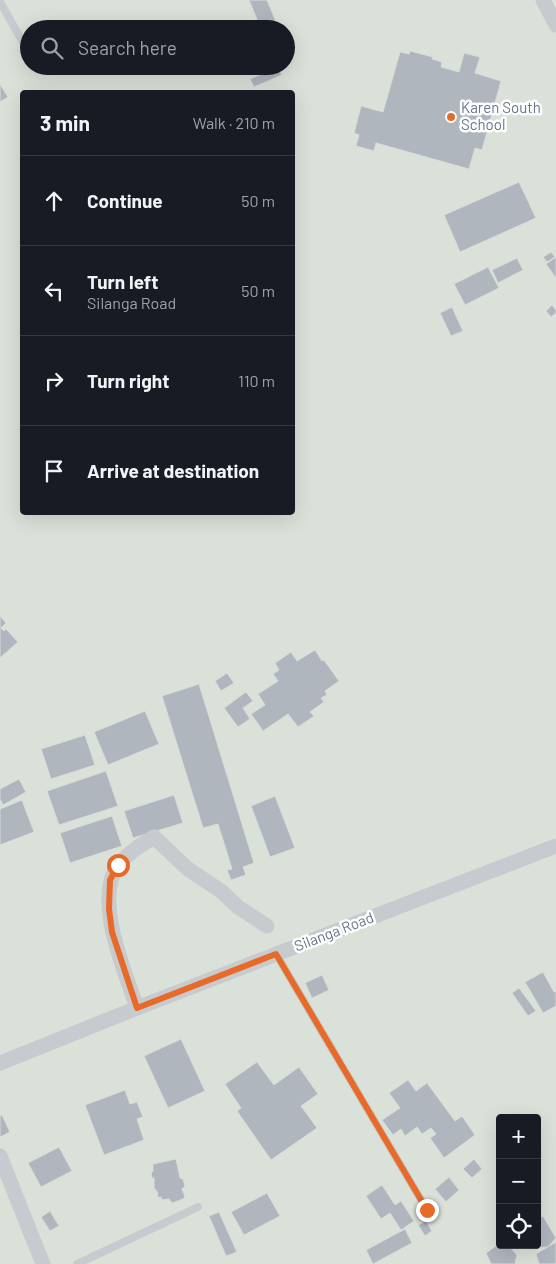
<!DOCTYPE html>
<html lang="en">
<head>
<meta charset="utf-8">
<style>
	body { margin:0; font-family:Barlow,sans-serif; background:#242831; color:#f1f3f6 }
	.controls { position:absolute; right:15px; bottom:15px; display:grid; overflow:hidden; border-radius:5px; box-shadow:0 5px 20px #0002 }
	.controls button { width:45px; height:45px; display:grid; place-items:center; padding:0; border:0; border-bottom:1px solid #363941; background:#171b24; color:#f1f3f6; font:25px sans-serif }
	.stop { position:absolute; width:15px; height:15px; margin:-11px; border:4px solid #e76a29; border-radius:50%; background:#fff }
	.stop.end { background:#e76a29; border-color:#fff; box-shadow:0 1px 5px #0008 }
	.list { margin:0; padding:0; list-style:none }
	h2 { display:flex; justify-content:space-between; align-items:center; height:65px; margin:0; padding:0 20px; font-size:21px }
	h2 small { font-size:16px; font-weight:400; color:#9ea1a6 }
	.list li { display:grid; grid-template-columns:32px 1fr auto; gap:15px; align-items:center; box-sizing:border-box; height:90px; padding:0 20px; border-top:1px solid #363941 }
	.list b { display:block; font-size:19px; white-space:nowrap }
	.list p { margin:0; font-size:16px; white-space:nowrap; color:#9ea1a6 }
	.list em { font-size:16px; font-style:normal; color:#9ea1a6 }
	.icon { flex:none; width:28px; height:28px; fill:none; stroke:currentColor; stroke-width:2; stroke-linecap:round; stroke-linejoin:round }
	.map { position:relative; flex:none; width:556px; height:1264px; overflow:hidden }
	.search { position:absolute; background:#171b24; box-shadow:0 5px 20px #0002; left:20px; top:20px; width:275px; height:55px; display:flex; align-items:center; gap:12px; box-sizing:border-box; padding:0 18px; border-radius:28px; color:#9ea1a6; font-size:19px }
	.panel { position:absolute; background:#171b24; box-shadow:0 5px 20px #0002; left:20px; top:90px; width:275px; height:425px; border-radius:5px }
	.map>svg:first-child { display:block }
	.green { fill:#dae1d8; fill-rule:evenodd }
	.building { fill:#b0b6be; stroke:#dbdbd9 }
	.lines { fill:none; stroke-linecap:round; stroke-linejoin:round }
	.service { stroke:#c7cace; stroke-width:8 }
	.minor { stroke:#c7cace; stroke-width:15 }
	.route { stroke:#e76a29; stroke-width:6 }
	.poi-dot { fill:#e76a29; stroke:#fff; stroke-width:2 }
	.labels { text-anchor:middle; stroke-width:5; stroke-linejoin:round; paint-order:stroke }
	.poi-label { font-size:15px; fill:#687689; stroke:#fff; text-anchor:start }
	.street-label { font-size:15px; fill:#687689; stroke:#fff }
</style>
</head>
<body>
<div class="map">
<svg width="556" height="1264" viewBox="0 0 556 1264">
	<rect width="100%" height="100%" fill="#f9f9f7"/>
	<path class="green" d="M0,0H556V1264H0ZM29,29H286V66H29ZM22,92H292V512H22ZM500,1118H537V1245H500Z"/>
	<g class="building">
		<path d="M249,0H267L279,29H261Z"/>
		<path d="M410,51L433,57L432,59L442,62L441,67L459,72L464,53L480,57L475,73L501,81L482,150L475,148L469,169L376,143L374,151L356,146L359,135L354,133L361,106L383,112L400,52L409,54Z"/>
		<path d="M278,67L282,75L254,87L250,79Z"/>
		<path d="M0,84L8,97L0,102Z"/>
		<path d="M519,182L536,218L460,252L444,215Z"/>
		<path d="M551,252L555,257L547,262L543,257Z"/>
		<path d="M556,257V278L546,264Z"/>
		<path d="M517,258L523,270L498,283L492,270Z"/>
		<path d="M488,267L499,288L465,305L454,284Z"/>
		<path d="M552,305L556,310V313L551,317L546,311Z"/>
		<path d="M452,307L463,331L451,336L440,313Z"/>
		<path d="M0,616L6,623L1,628L4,631L6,629L18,642L0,658Z"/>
		<path d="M315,650L322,661L324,660L339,681L325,691L327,695L321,698L324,702L310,712L314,716L298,727L288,714L263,731L251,714L265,705L258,694L278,681L273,674L279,670L275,663L291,652L297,661Z"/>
		<path d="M227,673L234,683L221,691L215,681Z"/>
		<path d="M199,684L254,863L243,867L246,875L231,880L227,870L232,869L218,824L203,828L162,696Z"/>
		<path d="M246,692L253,701L243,708L250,719L238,727L224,708Z"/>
		<path d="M145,711L159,744L108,765L94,732Z"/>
		<path d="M85,735L95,765L51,779L41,749Z"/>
		<path d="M106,771L118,806L59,825L47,791Z"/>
		<path d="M19,779L26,792L3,805L0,799V789Z"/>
		<path d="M174,795L183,823L133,838L124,811Z"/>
		<path d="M275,796L295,848L270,857L251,806Z"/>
		<path d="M22,800L34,832L0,845V809Z"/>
		<path d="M112,816L122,846L70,863L60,833Z"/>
		<path d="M543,972L554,992L556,991V1006L543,1013L525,982Z"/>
		<path d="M322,975L329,990L312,998L305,983Z"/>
		<path d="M519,988L536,1011L528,1016L512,993Z"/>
		<path d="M181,1039L205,1091L168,1108L144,1056Z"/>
		<path d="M257,1062L274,1085L299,1067L318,1094L301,1106L317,1128L271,1160L237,1111L241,1108L225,1084Z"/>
		<path d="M408,1080L416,1091L427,1083L455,1121L462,1116L475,1135L444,1158L430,1138L436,1134L431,1128L422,1134L417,1127L405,1136L401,1129L393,1135L382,1120L400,1108L389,1093Z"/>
		<path d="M125,1090L130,1104L137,1102L143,1117L137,1119L144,1140L104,1155L85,1105Z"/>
		<path d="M2,1115L10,1132L0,1137V1116Z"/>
		<path d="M59,1147L72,1171L41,1187L28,1163Z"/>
		<path d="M176,1159L180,1178L183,1179L185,1186L182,1189L185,1197L183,1199L172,1203L169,1199L162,1200L161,1197H157L158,1193L154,1188V1178H152L151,1173L153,1171V1164Z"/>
		<path d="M474,1159L482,1169L472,1178L463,1169Z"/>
		<path d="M449,1177L459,1190L446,1202L435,1189Z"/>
		<path d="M382,1185L395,1205L401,1201L414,1221L401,1230L390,1213L381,1219L366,1196Z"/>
		<path d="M267,1193L280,1216L244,1235L231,1212Z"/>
		<path d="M50,1211L59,1226L50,1231L41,1217Z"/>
		<path d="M219,1212L237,1252L226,1256L209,1216Z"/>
		<path d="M543,1216L556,1238L548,1247L536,1248L534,1245H537V1220Z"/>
		<path d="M426,1221L432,1231L425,1236L418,1225Z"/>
		<path d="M405,1229L412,1243L373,1264L366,1250Z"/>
		<path d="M556,1242V1264H539L536,1254Z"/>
		<path d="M500,1243V1245H508L517,1255L515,1264H491L486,1253Z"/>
	</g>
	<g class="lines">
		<g class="service">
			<path d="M0,2L29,53"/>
			<path d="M276,954L427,1210"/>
			<path d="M77,1264L198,1207"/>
		</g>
		<g class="minor">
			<path d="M543,0L556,25"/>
			<path d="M137,1008C125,971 93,900 118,865C128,853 141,845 154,837L188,869L221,891L238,907L267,926"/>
			<path d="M0,1063L137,1008L556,846"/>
			<path d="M0,1156L43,1264"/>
		</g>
	</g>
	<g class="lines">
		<path class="route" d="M118,865L110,880L109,909L112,932L137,1008L276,954L427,1210"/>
	</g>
	<circle class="poi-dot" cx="451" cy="117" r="5"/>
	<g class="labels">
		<g class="poi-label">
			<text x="461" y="113">Karen South<tspan x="461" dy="17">School</tspan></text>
		</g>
		<g class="street-label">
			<text transform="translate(334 932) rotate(-21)" y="5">Silanga Road</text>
		</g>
	</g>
</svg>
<div class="controls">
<button>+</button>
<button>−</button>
<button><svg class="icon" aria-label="locate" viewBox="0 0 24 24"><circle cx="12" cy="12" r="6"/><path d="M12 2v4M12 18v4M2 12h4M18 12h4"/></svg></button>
</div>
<div class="stop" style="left:118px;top:865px"></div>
<div class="stop end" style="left:427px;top:1210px"></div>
<div class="search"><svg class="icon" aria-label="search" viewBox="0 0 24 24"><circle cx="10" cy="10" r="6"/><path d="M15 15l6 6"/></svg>Search here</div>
<section class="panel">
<h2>3 min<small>Walk · 210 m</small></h2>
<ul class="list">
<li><svg class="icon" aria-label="ahead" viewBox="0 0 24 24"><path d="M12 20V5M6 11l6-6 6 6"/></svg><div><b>Continue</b></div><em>50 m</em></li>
<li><svg class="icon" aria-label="left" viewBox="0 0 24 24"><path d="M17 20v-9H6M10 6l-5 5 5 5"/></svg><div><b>Turn left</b><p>Silanga Road</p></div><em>50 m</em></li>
<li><svg class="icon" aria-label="right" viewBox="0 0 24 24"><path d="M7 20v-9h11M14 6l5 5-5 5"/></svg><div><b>Turn right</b></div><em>110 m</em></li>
<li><svg class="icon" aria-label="arrive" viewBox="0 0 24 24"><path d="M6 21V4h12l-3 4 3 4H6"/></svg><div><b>Arrive at destination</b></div></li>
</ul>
</section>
</div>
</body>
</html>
